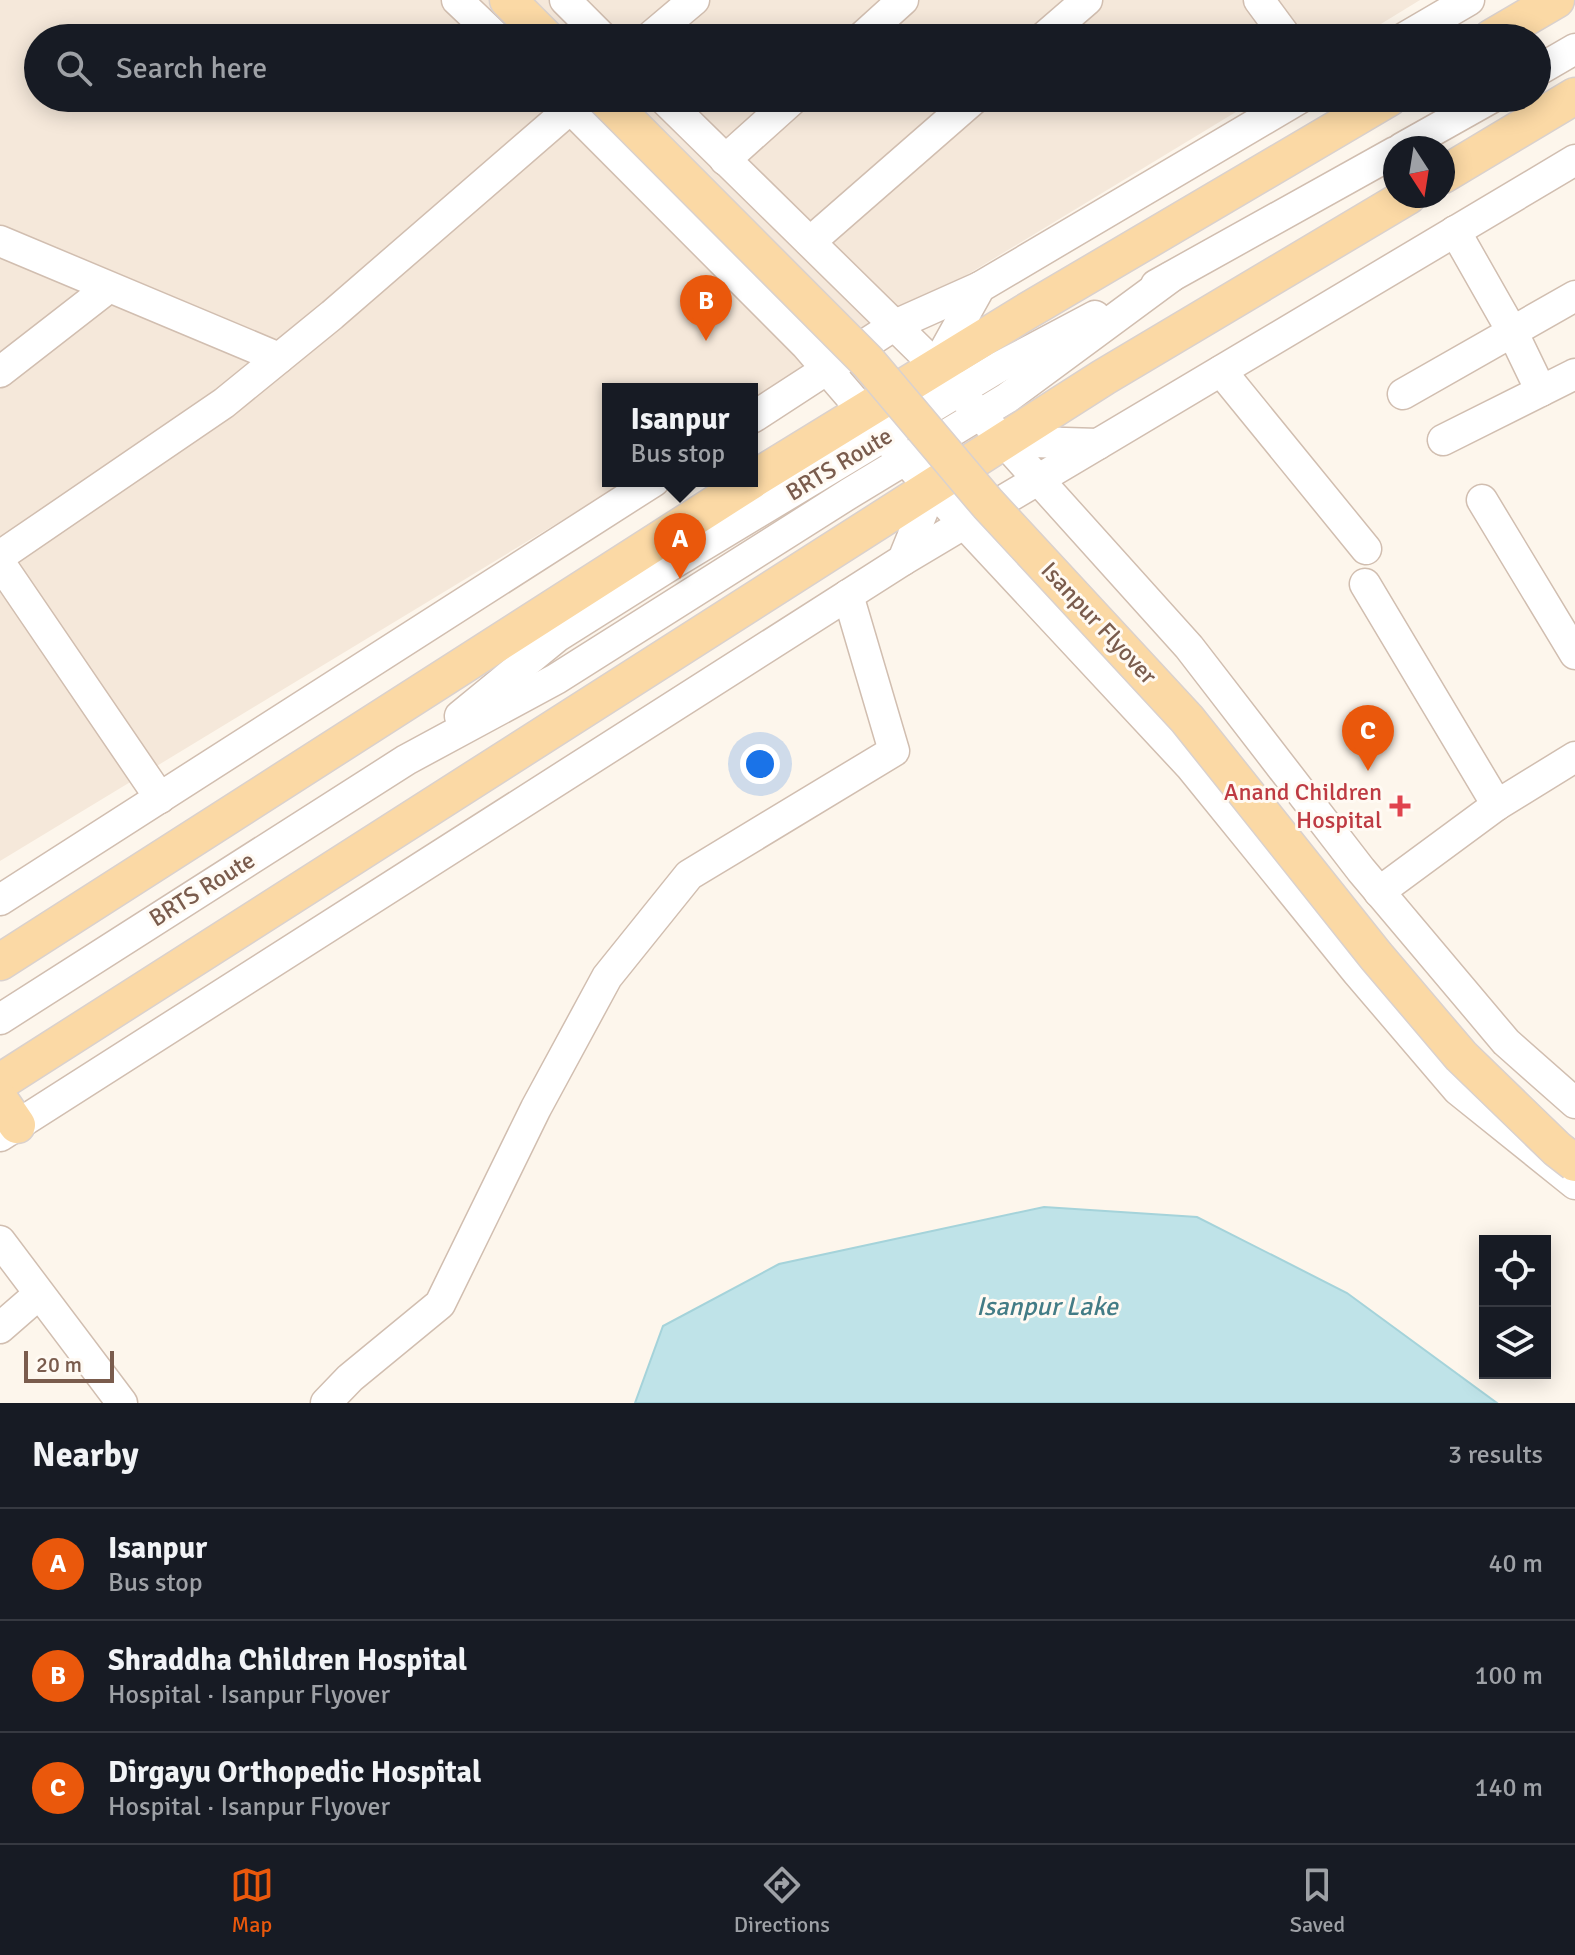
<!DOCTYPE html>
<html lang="en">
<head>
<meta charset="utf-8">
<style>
	body { margin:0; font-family:Signika,sans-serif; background:#20242c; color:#f1f3f6 }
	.controls { position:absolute; right:24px; bottom:24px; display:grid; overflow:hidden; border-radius:0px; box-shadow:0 4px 20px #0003 }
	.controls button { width:72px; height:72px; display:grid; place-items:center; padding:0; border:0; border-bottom:2px solid #363941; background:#171b24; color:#f1f3f6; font:40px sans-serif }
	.compass { position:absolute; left:1383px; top:136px; width:72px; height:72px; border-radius:50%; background:#171b24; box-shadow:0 4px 20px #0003; rotate:168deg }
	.scale { position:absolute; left:24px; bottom:20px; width:90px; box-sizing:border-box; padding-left:8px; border:4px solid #7a5c4d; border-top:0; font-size:22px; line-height:28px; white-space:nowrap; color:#7a5c4d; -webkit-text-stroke:6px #fffaf3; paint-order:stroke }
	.you { position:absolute; left:760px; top:764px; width:28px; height:28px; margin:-20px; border:6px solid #fff; border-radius:50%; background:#1a73e8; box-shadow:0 0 0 12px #1a73e833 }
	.badge { display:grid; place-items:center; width:52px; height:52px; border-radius:50%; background:#ea580c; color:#fff; font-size:26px; font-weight:700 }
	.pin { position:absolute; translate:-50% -66px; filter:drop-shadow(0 2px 4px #0008) }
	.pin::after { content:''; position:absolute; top:42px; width:28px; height:24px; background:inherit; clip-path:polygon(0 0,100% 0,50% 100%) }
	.popup { position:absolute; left:602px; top:383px; width:156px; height:104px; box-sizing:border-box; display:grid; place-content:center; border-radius:0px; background:#171b24; filter:drop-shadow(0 2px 6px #0005); font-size:26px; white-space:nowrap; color:#9ea1a6 }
	.popup b { font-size:30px; color:#f1f3f6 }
	.popup::after { content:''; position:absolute; left:50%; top:100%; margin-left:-16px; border:16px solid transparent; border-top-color:#171b24 }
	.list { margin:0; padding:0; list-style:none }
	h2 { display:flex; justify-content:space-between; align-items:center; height:104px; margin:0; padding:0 32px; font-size:34px }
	h2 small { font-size:26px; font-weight:400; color:#9ea1a6 }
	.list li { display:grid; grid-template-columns:52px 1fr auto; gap:24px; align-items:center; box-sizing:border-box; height:112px; padding:0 32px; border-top:2px solid #363941 }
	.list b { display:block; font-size:30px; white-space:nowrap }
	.list p { margin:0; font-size:26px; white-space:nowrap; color:#9ea1a6 }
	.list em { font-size:26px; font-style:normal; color:#9ea1a6 }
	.icon { flex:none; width:44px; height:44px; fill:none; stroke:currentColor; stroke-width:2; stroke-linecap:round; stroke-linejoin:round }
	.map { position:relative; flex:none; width:1575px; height:1403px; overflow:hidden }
	.search { position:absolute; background:#171b24; box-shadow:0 4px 20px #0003; left:24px; right:24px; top:24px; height:88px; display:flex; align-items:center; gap:20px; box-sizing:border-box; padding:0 28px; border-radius:44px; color:#9ea1a6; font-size:30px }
	.sheet { height:440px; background:#171b24 }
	nav { display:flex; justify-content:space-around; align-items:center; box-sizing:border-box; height:112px; border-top:2px solid #363941; background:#171b24; font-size:22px; color:#9ea1a6 }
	nav a { display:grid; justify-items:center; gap:4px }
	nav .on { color:#ea580c }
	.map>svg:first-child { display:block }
	.residential { fill:#f5e8da }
	.water { fill:#bfe3e8; stroke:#a5d3da; stroke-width:2 }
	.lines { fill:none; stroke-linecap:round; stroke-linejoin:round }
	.minor-casing { stroke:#d1beb0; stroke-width:33 }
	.major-casing { stroke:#dad1cd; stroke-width:39 }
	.minor { stroke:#fff; stroke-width:30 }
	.major { stroke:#fbd9a5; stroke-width:36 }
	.major-bridge-casing { stroke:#dad1cd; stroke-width:39; stroke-linecap:butt }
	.major-bridge { stroke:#fbd9a5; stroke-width:36 }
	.health-dot { fill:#e0444e; stroke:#fffaf3; stroke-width:3 }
	.labels { text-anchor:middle; stroke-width:6; stroke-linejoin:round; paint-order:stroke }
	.street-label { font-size:24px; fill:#7a5c4d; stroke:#fffaf3 }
	.health-label { font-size:24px; fill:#be3a42; stroke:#fffaf3; text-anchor:end }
	.water-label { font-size:26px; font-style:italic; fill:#437c86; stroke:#fffaf3 }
</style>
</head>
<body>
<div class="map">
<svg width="1575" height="1403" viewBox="0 0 1575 1403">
	<rect width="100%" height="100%" fill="#fdf6ec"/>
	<path class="residential" d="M0,0H1420L1358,38H38V98H1259L752,405V389H608V481H627L0,861Z"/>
	<path class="water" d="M1044,1207L1197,1217L1347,1293L1497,1403H635L663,1326L779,1264Z"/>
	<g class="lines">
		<defs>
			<g id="minor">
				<path d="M457,0L497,38"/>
				<path d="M565,0L603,38"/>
				<path d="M1259,0L1287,38"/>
				<path d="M649,38L694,0"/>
				<path d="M861,38L903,0"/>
				<path d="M1043,38L1087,0"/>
				<path d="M1404,38L1469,0"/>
				<path d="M1537,71L1575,49"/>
				<path d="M560,98L806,345L905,460L1191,767L1358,973L1458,1090L1575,1184"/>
				<path d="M663,98L936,366L1189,647L1361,870L1506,1042L1575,1103"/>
				<path d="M1402,148L1491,98"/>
				<path d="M725,160L794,98"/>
				<path d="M1455,231L1513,333L1541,391"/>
				<path d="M0,241L279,358"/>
				<path d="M810,242L975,98"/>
				<path d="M1156,285L1395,152"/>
				<path d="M936,366L980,287L1300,98"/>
				<path d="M1221,371L1366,549"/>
				<path d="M0,372L108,288"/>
				<path d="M1403,394L1575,296"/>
				<path d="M752,418L895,325L980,287"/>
				<path d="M1443,440L1575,374"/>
				<path d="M1003,441L1098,444L1575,160"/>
				<path d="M1482,500L1575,654"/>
				<path d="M0,556L224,403L332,315L571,108"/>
				<path d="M903,560L1098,444"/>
				<path d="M0,563L160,798"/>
				<path d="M1365,584L1497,805"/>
				<path d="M460,716L558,636L677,561L999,367L1095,316"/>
				<path d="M1379,892L1497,805L1575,757"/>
				<path d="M0,900L654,481"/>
				<path d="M0,1019L406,760L556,679L850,493L1007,398L1171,277"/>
				<path d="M0,1136L903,560L933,486"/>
				<path d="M0,1241L122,1403"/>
				<path d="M0,1328L39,1294"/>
				<path d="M326,1403L350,1378L440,1304L536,1108L607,977L689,875L894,751L848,595"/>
			</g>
			<g id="major">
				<path d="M508,0L546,38"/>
				<path d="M1491,38L1556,0"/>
				<path d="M1443,175L1575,96"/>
				<path d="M752,480L1024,313L1389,98"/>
				<path d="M0,962L751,481"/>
				<path d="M0,1082L1104,377L1408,196"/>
				<path d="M0,1100L17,1125"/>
			</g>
		</defs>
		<use href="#minor" class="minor-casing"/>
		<use href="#major" class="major-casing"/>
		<use href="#minor" class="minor"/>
		<use href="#major" class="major"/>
		<defs>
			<path id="major-bridge" d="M605,98L868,362L988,504L1187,719L1376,956L1461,1056L1557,1149L1575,1163"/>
		</defs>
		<use href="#major-bridge" class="major-bridge-casing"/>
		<use href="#major-bridge" class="major-bridge"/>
	</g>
	<path class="health-dot" d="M1396 794h8v8h8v8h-8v8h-8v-8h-8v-8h8z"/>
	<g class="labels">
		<g class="street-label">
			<text transform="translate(839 464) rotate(-31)" y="8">BRTS Route</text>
			<text transform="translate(1099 623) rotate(47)" y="8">Isanpur Flyover</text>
			<text transform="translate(202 889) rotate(-32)" y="8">BRTS Route</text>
		</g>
		<g class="health-label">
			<text x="1382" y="800">Anand Children<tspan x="1382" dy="28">Hospital</tspan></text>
		</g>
		<g class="water-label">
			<text x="1047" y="1315">Isanpur Lake</text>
		</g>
	</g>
</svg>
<div class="controls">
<button><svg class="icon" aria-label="locate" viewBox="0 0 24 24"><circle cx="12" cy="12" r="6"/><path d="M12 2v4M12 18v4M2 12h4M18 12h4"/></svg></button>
<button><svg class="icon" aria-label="layers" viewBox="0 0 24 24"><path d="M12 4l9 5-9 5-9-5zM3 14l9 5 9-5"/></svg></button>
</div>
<svg class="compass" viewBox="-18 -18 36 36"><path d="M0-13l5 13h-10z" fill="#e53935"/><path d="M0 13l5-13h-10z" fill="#9ea1a6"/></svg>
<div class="scale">20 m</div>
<div class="you"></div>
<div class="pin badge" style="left:680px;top:579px">A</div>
<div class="popup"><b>Isanpur</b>Bus stop</div>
<div class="pin badge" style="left:706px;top:341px">B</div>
<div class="pin badge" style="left:1368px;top:771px">C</div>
<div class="search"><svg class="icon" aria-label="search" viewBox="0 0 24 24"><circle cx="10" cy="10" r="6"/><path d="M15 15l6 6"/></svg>Search here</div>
</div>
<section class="sheet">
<h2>Nearby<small>3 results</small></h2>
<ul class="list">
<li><span class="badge">A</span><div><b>Isanpur</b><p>Bus stop</p></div><em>40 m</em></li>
<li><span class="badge">B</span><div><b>Shraddha Children Hospital</b><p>Hospital · Isanpur Flyover</p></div><em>100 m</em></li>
<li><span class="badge">C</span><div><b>Dirgayu Orthopedic Hospital</b><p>Hospital · Isanpur Flyover</p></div><em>140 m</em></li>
</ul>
</section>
<nav>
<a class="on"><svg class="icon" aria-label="map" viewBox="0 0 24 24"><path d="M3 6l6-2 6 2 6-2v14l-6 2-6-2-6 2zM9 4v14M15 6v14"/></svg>Map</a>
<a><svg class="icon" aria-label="directions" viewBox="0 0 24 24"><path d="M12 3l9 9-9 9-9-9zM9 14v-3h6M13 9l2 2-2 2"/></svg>Directions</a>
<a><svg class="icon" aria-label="saved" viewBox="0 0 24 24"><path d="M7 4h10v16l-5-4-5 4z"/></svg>Saved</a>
</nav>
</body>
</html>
